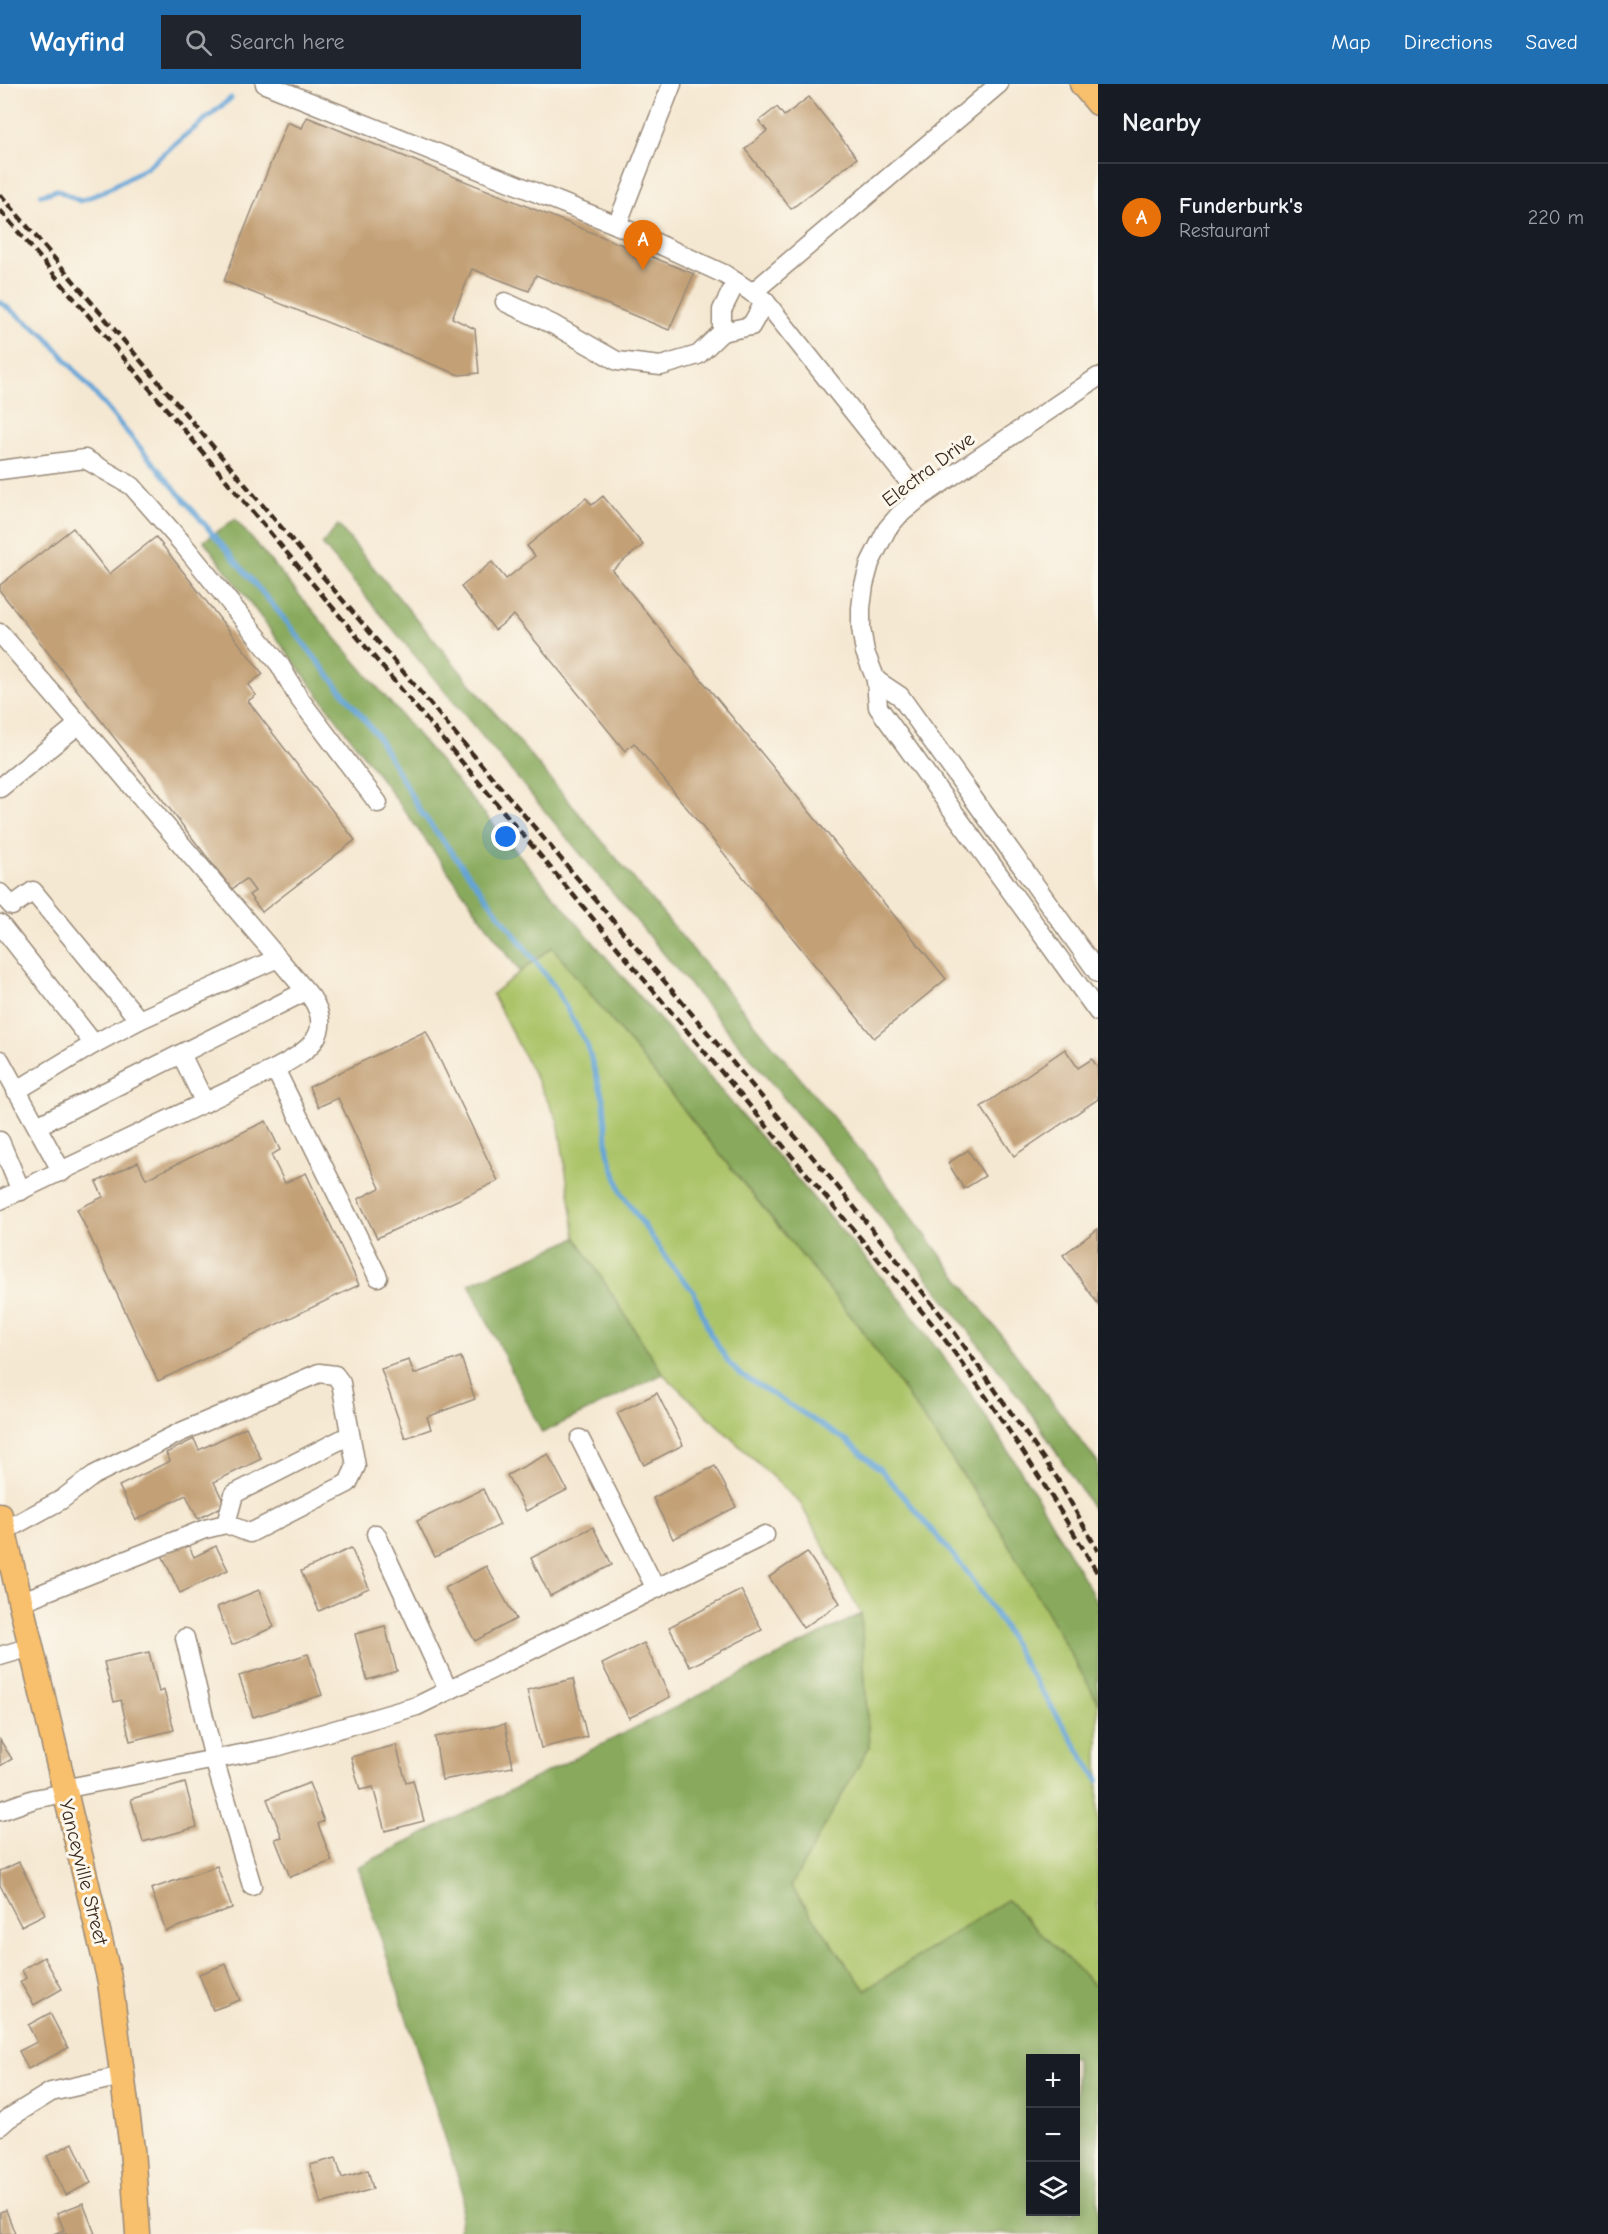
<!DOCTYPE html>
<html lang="en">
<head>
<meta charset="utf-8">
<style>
	body { margin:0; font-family:"Comic Neue",sans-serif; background:#20242c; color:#f1f3f6 }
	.controls { position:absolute; right:18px; bottom:18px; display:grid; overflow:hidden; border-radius:0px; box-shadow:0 3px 15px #0003 }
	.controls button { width:54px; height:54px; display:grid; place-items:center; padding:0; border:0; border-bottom:2px solid #363941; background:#171b24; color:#f1f3f6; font:30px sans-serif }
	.you { position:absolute; left:506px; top:753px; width:21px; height:21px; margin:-15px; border:4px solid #fff; border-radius:50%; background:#1a73e8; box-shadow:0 0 0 9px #1a73e833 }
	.badge { display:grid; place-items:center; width:39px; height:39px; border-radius:50%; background:#1f6fb2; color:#fff; font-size:20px; font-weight:700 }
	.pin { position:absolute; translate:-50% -50px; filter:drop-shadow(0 2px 3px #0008) }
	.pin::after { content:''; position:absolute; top:32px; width:21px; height:18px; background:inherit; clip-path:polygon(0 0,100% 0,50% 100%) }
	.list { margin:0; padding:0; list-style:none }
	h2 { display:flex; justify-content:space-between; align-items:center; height:78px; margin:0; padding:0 24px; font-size:26px }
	h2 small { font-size:20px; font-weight:400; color:#9ea1a6 }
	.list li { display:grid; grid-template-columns:39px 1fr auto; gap:18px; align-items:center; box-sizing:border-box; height:108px; padding:0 24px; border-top:2px solid #363941 }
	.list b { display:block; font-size:22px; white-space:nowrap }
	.list p { margin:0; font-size:20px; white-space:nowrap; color:#9ea1a6 }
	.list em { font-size:20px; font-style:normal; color:#9ea1a6 }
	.icon { flex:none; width:33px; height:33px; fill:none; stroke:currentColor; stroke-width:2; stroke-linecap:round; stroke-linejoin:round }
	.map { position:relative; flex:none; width:1098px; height:2150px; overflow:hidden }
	header { display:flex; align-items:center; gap:36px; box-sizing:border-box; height:84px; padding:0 30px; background:#1f6fb2; color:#fff }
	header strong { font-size:28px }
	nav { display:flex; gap:33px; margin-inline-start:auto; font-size:21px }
	.search { width:420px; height:54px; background:#20242c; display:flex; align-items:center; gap:15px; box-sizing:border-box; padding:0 21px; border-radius:0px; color:#9ea1a6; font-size:22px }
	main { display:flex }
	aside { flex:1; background:#171b24 }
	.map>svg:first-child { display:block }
	.green { fill:#acc469; stroke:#747744; stroke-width:1.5 }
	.forest { fill:#89aa5d; stroke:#626a3e; stroke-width:1.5; fill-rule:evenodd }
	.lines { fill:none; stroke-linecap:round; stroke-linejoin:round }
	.stream { stroke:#63a4d7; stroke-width:5 }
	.building { fill:#c3a076 }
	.minor-casing { stroke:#988978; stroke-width:21 }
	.major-casing { stroke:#988978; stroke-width:27 }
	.minor { stroke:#fff; stroke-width:18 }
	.major { stroke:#f8bf6c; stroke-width:24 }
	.rail { stroke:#3b2a1e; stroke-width:4.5; stroke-dasharray:9 4.5; stroke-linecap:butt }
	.labels { text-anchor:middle; stroke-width:6; stroke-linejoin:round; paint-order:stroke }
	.street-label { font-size:20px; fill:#3b2a1e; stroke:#fbf7ec }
</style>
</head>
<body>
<header>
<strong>Wayfind</strong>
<div class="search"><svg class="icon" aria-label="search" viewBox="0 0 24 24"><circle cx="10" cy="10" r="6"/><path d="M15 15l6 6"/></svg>Search here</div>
<nav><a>Map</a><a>Directions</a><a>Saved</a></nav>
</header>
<main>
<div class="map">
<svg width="1098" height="2150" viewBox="0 0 1098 2150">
	<rect width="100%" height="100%" fill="#fbf7ec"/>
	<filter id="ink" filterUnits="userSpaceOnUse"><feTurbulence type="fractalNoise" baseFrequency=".0167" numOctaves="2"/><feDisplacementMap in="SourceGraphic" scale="12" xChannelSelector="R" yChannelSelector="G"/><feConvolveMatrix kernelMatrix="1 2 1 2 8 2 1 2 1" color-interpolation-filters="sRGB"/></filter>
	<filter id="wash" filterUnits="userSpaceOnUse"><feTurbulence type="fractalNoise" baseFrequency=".008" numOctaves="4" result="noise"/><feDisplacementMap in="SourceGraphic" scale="24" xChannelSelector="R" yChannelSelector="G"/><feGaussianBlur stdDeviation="1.35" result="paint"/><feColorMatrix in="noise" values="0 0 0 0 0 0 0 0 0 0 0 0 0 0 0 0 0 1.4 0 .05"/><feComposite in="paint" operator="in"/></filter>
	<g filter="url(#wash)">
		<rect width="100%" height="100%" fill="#f5e8d2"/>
		<path class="green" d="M552,863L859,1242L997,1440L1098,1618V1905L1007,1817L865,1906L790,1802L869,1663L861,1530L800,1419L663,1290L576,1154L558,1037L492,910Z"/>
		<g class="forest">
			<path d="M235,435L581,844L902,1217L974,1314L1033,1406L1098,1520V1618L997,1440L859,1242L552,863L520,888L402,723L204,457Z"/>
			<path d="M338,441L871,1079L1098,1379V1433L1030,1327L854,1098L322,460Z"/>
			<path d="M576,1154L663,1290L542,1349L469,1200Z"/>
			<path d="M861,1530L869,1663L791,1802L865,1906L1007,1816L1098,1905V2150H458L463,2109L358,1783ZM1030,1974H1076V2128H1030Z"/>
		</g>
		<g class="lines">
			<g class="stream">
				<path d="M41,111L57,106L80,117L103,108L146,84L231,14"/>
				<path d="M0,218L46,252L277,526L376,650L421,728L554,902L587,961L604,1017L608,1068L621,1108L671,1181L694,1208L710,1249L729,1279L740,1290L847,1357L882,1387L969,1490L1004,1543L1023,1578L1098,1696"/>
			</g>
		</g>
		<g id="blocks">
			<g class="building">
				<path d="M809,13L857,74L791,125L745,65L767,47L759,37L777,23L784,32Z"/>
				<path d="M307,33L694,190L669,246L536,191L529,207L472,185L452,234L475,245L479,289L459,291L224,197L287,38L302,44Z"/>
				<path d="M603,412L643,461L612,486L946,895L874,954L634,659L625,667L514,531L495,546L461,503L492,478L506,495L535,472L527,462L586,414L592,421Z"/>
				<path d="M73,444L109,490L156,453L263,590L248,601L256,611L248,617L355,756L262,828L249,811L255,807L246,795L232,805L0,507V501Z"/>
				<path d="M426,947L498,1097L377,1154L358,1115L380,1104L338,1014L318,1023L309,1003Z"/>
				<path d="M1065,965L1078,984L1092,975L1098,984V1015L1014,1072L981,1023Z"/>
				<path d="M266,1037L280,1066L271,1071L285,1099L306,1089L359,1201L158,1297L77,1125L103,1113L96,1098L138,1078L146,1095Z"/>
				<path d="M968,1066L985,1092L964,1105L948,1079Z"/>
				<path d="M1098,1145V1220L1063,1171Z"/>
				<path d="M461,1273L475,1315L427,1333L431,1345L405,1354L381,1285L409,1276L414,1290Z"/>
				<path d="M657,1309L683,1361L644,1381L617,1329Z"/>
				<path d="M246,1343L261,1375L214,1398L225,1421L198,1435L186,1411L136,1436L119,1402L170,1377L166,1369L194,1355L199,1366Z"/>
				<path d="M548,1370L567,1406L526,1427L507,1391Z"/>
				<path d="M715,1382L736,1423L673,1455L653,1414Z"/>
				<path d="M483,1405L500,1441L435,1473L417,1437Z"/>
				<path d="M593,1443L612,1481L550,1512L531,1474Z"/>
				<path d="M187,1458L194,1473L216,1462L228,1486L180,1509L162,1471Z"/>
				<path d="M351,1464L369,1504L319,1527L301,1487Z"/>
				<path d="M807,1468L840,1519L803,1544L769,1493Z"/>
				<path d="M486,1482L516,1535L475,1557L445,1504Z"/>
				<path d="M259,1506L274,1543L232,1561L217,1523Z"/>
				<path d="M741,1506L762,1546L690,1583L669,1543Z"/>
				<path d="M385,1542L397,1587L367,1596L355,1550Z"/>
				<path d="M644,1559L670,1613L629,1634L602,1580Z"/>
				<path d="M149,1568L159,1608L164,1606L174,1646L130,1657L121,1616L114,1618L104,1578Z"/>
				<path d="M308,1570L322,1611L253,1633L239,1592Z"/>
				<path d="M573,1595L587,1653L541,1664L527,1606Z"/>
				<path d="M505,1640L513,1683L442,1696L435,1653Z"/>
				<path d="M0,1656L12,1675L0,1682Z"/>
				<path d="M396,1661L406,1698L413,1696L424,1737L385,1747L373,1703L360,1706L351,1673Z"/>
				<path d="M185,1699L197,1743L143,1758L131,1715Z"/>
				<path d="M309,1699L324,1737L318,1740L332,1777L290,1793L275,1755L282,1753L267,1715Z"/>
				<path d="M19,1778L45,1830L21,1842L0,1801V1787Z"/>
				<path d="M217,1782L232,1824L166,1847L151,1805Z"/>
				<path d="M44,1873L62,1905L34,1921L20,1898L26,1894L22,1886Z"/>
				<path d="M226,1880L240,1916L213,1926L199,1890Z"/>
				<path d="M50,1929L68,1964L28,1985L19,1967L37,1958L28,1941Z"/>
				<path d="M73,2059L91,2099L66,2111L47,2072Z"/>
				<path d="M336,2074L342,2094L368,2086L373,2105L321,2120L310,2081Z"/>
				<path d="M83,2119L95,2150H53L64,2146L57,2129Z"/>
				<path d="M6,2126L15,2150H0V2128Z"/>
			</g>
		</g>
	</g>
	<g filter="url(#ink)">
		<use href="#blocks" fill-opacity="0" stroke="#988978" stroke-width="1.5"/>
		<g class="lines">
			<defs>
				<g id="minor">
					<path d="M265,0L617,141L724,190L765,217L921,413"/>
					<path d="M617,141L672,0"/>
					<path d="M736,198L722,226V248L751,242L765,217"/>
					<path d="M752,209L999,0"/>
					<path d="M505,218L554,241L617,277L661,282L698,271L722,248"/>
					<path d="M1098,293L921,413L899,431L887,445L870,479L864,501L861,524V544L865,568L876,596L878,623L1098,928"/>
					<path d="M0,386L85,375L132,402L182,459L280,581L298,613L378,719"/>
					<path d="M0,549L91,654L311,913C336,951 306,968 275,985L0,1116"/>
					<path d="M876,596L900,612L1098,889"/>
					<path d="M0,704L79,640"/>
					<path d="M0,809L12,822L33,807L139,936L278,874"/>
					<path d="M0,840L94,960"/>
					<path d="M181,970L205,1019"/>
					<path d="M0,976L62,1088"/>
					<path d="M275,985L378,1193"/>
					<path d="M16,1007L94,960L139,936"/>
					<path d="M37,1042L306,907"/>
					<path d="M0,1057L21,1107"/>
					<path d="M580,1355L656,1505"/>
					<path d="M226,1440L234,1410L350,1351"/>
					<path d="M4,1447L61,1416L94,1391L181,1348L319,1289L335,1291L341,1299L356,1382L348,1399L250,1449L226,1440L205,1445L20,1518"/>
					<path d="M376,1450L448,1606"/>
					<path d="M185,1554L214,1675L252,1802"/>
					<path d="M0,1572L31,1563"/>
					<path d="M63,1705L276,1663L417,1622L765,1451"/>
					<path d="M0,1727L34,1715L65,1709"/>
					<path d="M0,2042L9,2034L51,2008L122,1992"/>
				</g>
				<g id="major">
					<path d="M1082,0L1098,19"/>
					<path d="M0,1431L110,1898L132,2065L138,2150"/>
				</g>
			</defs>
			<use href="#minor" class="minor-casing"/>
			<use href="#major" class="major-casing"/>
			<use href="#minor" class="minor"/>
			<use href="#major" class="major"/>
			<g class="rail">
				<path d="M0,110L837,1102L950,1242L1057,1394L1098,1467"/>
				<path d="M0,126L939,1248C998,1326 1049,1406 1098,1490"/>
			</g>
		</g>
	</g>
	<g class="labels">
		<g class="street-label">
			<text transform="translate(928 385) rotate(-37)" y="7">Electra Drive</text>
			<text transform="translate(84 1788) rotate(76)" y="7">Yanceyville Street</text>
		</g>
	</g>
</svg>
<div class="controls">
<button>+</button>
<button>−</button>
<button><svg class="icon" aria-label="layers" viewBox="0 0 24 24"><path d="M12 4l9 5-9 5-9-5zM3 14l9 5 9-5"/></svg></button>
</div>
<div class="you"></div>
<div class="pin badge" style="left:643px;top:186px;background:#e8710a">A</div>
</div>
<aside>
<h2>Nearby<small></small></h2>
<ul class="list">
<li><span class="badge" style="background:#e8710a">A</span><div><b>Funderburk's</b><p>Restaurant</p></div><em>220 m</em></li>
</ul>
</aside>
</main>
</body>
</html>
